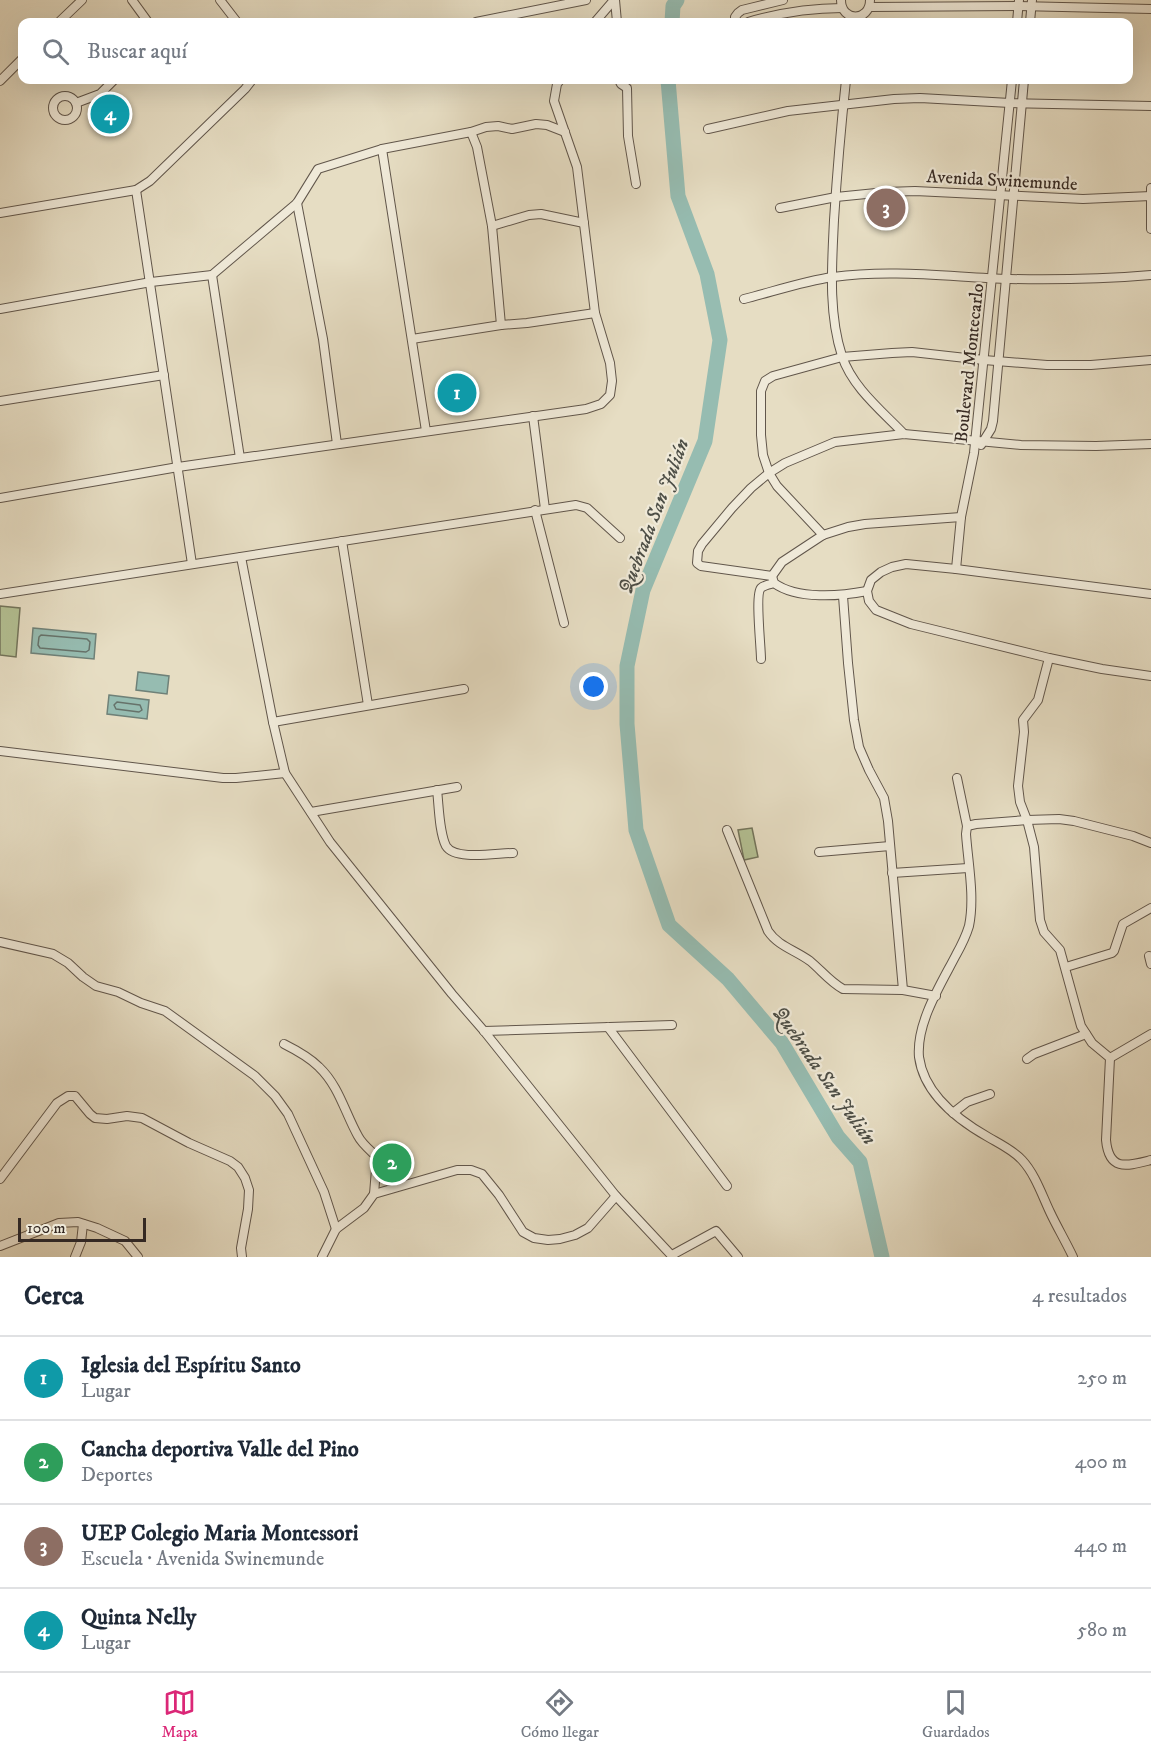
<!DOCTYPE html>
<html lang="es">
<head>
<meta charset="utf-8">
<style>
	body { margin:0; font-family:"IM FELL DW Pica",serif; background:#f2f2f3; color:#1f2937 }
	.scale { position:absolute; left:18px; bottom:15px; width:128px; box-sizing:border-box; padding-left:6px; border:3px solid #352923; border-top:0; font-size:16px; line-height:21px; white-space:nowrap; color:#352923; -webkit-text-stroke:4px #efe9d8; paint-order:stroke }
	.you { position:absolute; left:594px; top:687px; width:21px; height:21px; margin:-15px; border:4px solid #fff; border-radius:50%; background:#1a73e8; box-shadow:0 0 0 9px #1a73e833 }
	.badge { display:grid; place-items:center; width:39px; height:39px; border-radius:50%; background:#db2777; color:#fff; font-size:20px; font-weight:700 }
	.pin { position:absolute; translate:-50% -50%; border:3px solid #fff; box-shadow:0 2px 6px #0006 }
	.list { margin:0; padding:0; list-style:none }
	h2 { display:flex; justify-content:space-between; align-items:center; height:78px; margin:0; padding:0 24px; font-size:26px }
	h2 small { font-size:20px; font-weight:400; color:#747a83 }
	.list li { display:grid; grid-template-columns:39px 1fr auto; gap:18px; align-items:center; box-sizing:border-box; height:84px; padding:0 24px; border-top:2px solid #e0e1e3 }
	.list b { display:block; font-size:22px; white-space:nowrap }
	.list p { margin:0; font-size:20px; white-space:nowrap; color:#747a83 }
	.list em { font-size:20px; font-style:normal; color:#747a83 }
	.icon { flex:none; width:33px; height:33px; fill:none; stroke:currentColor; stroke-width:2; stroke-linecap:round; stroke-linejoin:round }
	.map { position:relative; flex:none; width:1151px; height:1257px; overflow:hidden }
	.search { position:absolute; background:#fff; box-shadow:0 6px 24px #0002; left:18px; right:18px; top:18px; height:66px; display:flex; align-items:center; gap:15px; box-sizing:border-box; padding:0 21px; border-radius:12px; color:#747a83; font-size:22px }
	.sheet { height:414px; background:#fff }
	nav { display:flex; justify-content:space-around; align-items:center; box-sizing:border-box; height:84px; border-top:2px solid #e0e1e3; background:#fff; font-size:16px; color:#747a83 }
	nav a { display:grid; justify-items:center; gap:3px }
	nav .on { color:#db2777 }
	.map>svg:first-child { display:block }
	.green { fill:#b4c194; stroke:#74755c; stroke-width:1.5 }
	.water { fill:#96bcb1; stroke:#6f8178; stroke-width:1.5 }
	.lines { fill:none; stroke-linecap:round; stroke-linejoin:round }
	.shore { stroke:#66726a; stroke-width:1.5 }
	.river { stroke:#96bcb1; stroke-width:15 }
	.minor-casing { stroke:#61564b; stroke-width:10 }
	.minor { stroke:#efe9d8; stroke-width:8 }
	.labels { text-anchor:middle; stroke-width:4.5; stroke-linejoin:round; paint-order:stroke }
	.street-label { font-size:18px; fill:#352923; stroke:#efe9d8 }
	.water-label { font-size:20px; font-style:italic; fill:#4d4e46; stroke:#efe9d8 }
</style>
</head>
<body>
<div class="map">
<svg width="1151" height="1257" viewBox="0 0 1151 1257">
	<rect width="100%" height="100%" fill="#e6ddc3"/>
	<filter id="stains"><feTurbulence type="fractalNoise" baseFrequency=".00333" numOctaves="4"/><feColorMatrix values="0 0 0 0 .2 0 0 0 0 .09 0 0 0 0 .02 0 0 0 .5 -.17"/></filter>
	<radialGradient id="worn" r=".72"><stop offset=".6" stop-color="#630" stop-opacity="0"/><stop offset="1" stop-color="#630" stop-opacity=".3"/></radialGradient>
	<g class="green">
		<path d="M0,606L20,608L16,657L0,655Z"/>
		<path d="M752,828L758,857L744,860L738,830Z"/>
		<path d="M387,1145L406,1150L398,1181L379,1177Z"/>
	</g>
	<g class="water">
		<path d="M33,628L96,634L94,659L31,653Z"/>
		<path d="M138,672L169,676L167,694L136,690Z"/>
		<path d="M109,695L149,700L147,719L107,714Z"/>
	</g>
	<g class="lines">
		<g class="shore">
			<path d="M41,635L87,639L90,642L89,650L86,652L40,648L38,645L39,637Z"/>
			<path d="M117,702L140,705L142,710L139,712L116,709L114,705Z"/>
		</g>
		<g class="river">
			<path d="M672,22L673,6L677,0"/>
			<path d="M668,80L678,196L707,274L720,340L705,441L643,590L627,666V724L636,830L669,925L728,979L782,1043L838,1137L860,1162L882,1257"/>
		</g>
		<defs>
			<g id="minor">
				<path d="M132,0L148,22"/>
				<path d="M220,0L237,22"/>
				<path d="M615,0L617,22"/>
				<path d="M841,0C841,22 870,22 870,0"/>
				<path d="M870,7L1018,6L1151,9"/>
				<path d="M59,22L82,0"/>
				<path d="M476,22L586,0"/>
				<path d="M595,22L614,0"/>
				<path d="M737,22L735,17L738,13L742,10L783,0"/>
				<path d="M748,22C779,13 809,8 842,8"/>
				<path d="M1017,22L1019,0"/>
				<path d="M1030,22L1032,0"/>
				<path d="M619,80L621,84L627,88L628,136L636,184"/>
				<path d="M846,80C841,126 837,173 834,220C832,264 828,313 842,356C852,387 882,411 904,434"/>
				<path d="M0,81L22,59"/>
				<circle cx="65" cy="108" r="12"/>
				<path d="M76,103L100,94L114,80"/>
				<path d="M708,129L788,111L894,99L920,98L1010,103L1151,106"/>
				<path d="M471,132L486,127L498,126L512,129L536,124L547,125L565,132"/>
				<path d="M382,149L426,431"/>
				<path d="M1151,188V229"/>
				<path d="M136,190L192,564"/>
				<path d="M297,203L323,339L337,444"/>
				<path d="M780,208L836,197L886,192L915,191L1083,199L1151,196"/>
				<path d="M0,213L136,190L150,181L245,89L252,80"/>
				<path d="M492,226L529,215L541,214L584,223"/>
				<path d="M212,275L240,458"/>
				<path d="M744,299C772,292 804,281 833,277C892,269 950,277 1010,279C1058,280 1103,279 1151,275"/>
				<path d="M0,309L151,282L212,275L297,203L318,169L382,149L471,132L477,147L492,226L501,325"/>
				<path d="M412,339L501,325L527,323L595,313"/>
				<path d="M0,401L164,375"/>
				<path d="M533,416L545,509"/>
				<path d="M981,445L991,429L993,421L1024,80"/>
				<path d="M0,498L178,467L586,409L601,404L610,395L612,381L610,363L595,313L577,167L554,101L557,84L560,80"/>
				<path d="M535,510L564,623"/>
				<path d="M823,535L777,486L769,473L763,455L761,435V391L765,381L773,376L842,357L892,353L912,352L984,360L1047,365H1091L1151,360"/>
				<path d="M342,541L368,705"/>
				<path d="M241,557L273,722L285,773L330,842L452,994L484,1031L616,1196L673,1257"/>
				<path d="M956,569L961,517L974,453L1012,80"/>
				<path d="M772,576L701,566L697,563L698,551L702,544L732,508L751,488L769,473L785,463L835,442L904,434L1021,445L1096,446L1151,444"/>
				<path d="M772,576L782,562L823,535L848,527L865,524L961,517"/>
				<path d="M772,576L774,583C797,600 841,596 867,591"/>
				<path d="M0,594L576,505L587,508L620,538"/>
				<path d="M1151,594L956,569L906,564L892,567L881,572L871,580L867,591L869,601L876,610L911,624L1049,658L1102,669L1151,676"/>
				<path d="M843,596L848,663L854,720L859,747L869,770L884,798L888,821L903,990"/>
				<path d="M1049,658L1038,700L1023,720L1024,732L1018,786L1020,802L1027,820L1034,847L1040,920L1044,932L1060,950L1081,1026L1092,1043L1110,1058L1106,1140C1109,1172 1127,1166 1151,1160"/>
				<path d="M761,659C761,647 755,594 761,588C764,585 771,584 774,583"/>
				<path d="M273,722L464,689"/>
				<path d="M0,751L223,778H236L285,773"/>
				<path d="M957,778L967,826L966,834C968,863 975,897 969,926C966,936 961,946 956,955C941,984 916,1023 919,1057C924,1094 958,1120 988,1137C1000,1144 1013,1150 1022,1160C1035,1174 1042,1195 1050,1212C1057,1227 1066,1242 1073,1257"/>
				<path d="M437,790C439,806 439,832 446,846C455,861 497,853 513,853"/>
				<path d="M311,812L457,787"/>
				<path d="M967,826L976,824L1027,820L1059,819L1074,821L1133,836L1151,843"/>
				<path d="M727,830L768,931C778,946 795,950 810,961C821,970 830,982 843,989L903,990L936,996"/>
				<path d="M819,852L890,846"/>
				<path d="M892,873L968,868"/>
				<path d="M0,942L53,954L68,963L83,977L96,986L118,992L141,1003L165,1011L255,1076L275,1096L288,1114L324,1192L336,1229"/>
				<path d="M1149,956L1151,964"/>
				<path d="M1066,967L1112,953L1114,951L1123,924L1151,908"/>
				<path d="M608,1027L727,1186"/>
				<path d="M484,1031L672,1025"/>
				<path d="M284,1044C296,1050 309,1057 319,1067C339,1086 345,1113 358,1136C362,1144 371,1151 377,1157L374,1194"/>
				<path d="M1110,1058L1151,1034"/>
				<path d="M1027,1059L1034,1054L1086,1034"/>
				<path d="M953,1113L967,1102L990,1094"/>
				<path d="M0,1179L57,1103L68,1096H75L90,1114L95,1118L107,1119L127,1116L142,1118L189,1143L230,1161L238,1167L245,1178L249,1190L248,1209L241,1248L242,1257"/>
				<path d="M0,1246L59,1223L78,1222L97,1228L125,1241L138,1257"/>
				<path d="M672,1255L716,1231L738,1257"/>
				<path d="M75,1257L81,1242L83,1224"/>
				<path d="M322,1257L336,1229L364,1208L374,1194L457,1170H471L482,1174L499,1195L523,1232L534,1238L548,1240L560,1239L575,1235L588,1228L616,1196"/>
			</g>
		</defs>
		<use href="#minor" class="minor-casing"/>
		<use href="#minor" class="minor"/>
	</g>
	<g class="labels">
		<g class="street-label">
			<text transform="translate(1002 180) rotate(3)" y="6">Avenida Swinemunde</text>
			<text transform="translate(969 363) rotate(-84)" y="6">Boulevard Montecarlo</text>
		</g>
		<g class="water-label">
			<text transform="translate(653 516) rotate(-69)" y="7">Quebrada San Julián</text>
			<text transform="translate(825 1075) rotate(55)" y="7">Quebrada San Julián</text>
		</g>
	</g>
	<rect width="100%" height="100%" filter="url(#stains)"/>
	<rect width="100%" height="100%" fill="url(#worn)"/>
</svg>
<div class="scale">100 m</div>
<div class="you"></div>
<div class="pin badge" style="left:457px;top:393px;background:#0f9aa8">1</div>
<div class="pin badge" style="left:392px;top:1163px;background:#2e9e5b">2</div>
<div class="pin badge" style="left:886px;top:208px;background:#8d6e63">3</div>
<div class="pin badge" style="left:110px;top:114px;background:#0f9aa8">4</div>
<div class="search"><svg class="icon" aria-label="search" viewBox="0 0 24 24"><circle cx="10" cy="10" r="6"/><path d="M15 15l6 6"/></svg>Buscar aquí</div>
</div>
<section class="sheet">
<h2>Cerca<small>4 resultados</small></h2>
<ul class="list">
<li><span class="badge" style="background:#0f9aa8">1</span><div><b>Iglesia del Espíritu Santo</b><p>Lugar</p></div><em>250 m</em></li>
<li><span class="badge" style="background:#2e9e5b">2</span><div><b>Cancha deportiva Valle del Pino</b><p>Deportes</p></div><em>400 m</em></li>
<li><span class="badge" style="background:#8d6e63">3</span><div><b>UEP Colegio Maria Montessori</b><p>Escuela · Avenida Swinemunde</p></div><em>440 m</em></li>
<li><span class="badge" style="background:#0f9aa8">4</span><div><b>Quinta Nelly</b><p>Lugar</p></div><em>580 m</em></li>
</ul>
</section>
<nav>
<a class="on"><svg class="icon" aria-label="map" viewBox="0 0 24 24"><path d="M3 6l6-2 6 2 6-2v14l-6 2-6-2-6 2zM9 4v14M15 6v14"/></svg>Mapa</a>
<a><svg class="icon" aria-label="directions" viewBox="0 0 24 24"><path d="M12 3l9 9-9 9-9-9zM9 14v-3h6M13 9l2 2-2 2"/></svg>Cómo llegar</a>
<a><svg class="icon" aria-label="saved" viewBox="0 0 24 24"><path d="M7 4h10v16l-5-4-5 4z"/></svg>Guardados</a>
</nav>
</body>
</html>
